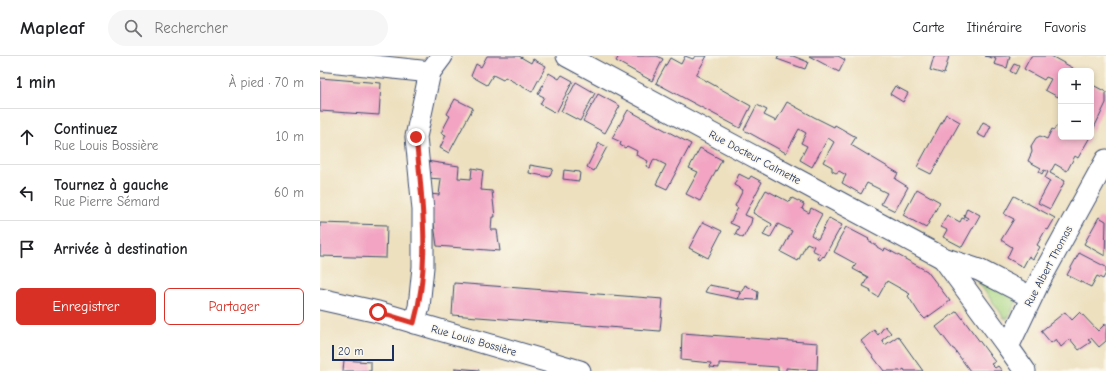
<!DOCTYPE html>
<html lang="fr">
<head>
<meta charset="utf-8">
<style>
	body { margin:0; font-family:"Comic Neue",sans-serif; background:#f6f6f6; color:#202124 }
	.controls { position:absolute; right:12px; top:12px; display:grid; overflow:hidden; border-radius:6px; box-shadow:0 2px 6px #0003 }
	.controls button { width:36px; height:36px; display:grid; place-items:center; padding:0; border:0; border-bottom:1px solid #e0e0e0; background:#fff; color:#202124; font:20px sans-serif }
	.scale { position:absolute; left:12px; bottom:10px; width:62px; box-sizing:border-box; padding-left:4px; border:2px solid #1b2f5e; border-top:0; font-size:11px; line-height:14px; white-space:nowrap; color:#1b2f5e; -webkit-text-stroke:3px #fbf7ec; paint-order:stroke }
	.stop { position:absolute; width:12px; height:12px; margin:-9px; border:3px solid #d93025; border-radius:50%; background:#fff }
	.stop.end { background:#d93025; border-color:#fff; box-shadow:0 1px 4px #0008 }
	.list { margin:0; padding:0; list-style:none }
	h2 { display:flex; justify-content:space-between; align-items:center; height:52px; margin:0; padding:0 16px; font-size:17px }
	h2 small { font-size:13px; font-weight:400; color:#757577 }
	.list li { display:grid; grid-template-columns:26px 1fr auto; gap:12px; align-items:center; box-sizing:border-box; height:56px; padding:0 16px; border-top:1px solid #e0e0e0 }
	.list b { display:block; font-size:15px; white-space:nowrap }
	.list p { margin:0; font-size:13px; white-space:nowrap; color:#757577 }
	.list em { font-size:13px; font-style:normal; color:#757577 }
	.actions { display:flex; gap:8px; padding:12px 16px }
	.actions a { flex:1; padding:9px 0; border:1px solid #d93025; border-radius:6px; text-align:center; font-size:14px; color:#d93025 }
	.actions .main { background:#d93025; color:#fff }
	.icon { flex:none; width:22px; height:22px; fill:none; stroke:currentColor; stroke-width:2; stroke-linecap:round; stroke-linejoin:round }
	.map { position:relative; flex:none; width:786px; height:315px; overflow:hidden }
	header { display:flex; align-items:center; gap:24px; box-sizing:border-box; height:56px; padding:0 20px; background:#fff; border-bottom:1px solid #e0e0e0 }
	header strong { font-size:19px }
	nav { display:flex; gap:22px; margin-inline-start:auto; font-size:14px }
	.search { width:280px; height:36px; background:#f6f6f6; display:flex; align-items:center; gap:10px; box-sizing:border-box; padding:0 14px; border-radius:22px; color:#757577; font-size:15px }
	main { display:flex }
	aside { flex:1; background:#fff }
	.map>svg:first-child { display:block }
	.green { fill:#aad784; stroke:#628371 }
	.building { fill:#f2a4c2 }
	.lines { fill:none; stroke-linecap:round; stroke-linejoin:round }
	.minor-casing { stroke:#3a4a6d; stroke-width:23 }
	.minor { stroke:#fff; stroke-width:21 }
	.route { stroke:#d93025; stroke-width:5 }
	.labels { text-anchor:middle; stroke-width:3; stroke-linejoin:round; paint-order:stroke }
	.street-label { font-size:11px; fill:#1b2f5e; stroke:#fbf7ec }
</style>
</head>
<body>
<header>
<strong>Mapleaf</strong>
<div class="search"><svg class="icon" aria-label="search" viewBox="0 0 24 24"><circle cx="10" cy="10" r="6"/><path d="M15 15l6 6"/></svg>Rechercher</div>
<nav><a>Carte</a><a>Itinéraire</a><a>Favoris</a></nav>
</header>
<main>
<aside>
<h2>1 min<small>À pied · 70 m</small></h2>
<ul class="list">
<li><svg class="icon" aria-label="ahead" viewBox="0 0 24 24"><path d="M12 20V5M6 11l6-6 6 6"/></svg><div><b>Continuez</b><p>Rue Louis Bossière</p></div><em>10 m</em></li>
<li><svg class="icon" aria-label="left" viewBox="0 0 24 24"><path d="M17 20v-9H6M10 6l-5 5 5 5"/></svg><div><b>Tournez à gauche</b><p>Rue Pierre Sémard</p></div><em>60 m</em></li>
<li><svg class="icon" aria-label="arrive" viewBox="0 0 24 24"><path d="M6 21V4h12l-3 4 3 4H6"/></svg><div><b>Arrivée à destination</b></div></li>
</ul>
<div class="actions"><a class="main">Enregistrer</a><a>Partager</a></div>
</aside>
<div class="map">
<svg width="786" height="315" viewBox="0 0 786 315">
	<rect width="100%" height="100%" fill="#fbf7ec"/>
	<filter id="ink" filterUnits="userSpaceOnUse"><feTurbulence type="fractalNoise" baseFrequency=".025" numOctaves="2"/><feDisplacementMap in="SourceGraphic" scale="8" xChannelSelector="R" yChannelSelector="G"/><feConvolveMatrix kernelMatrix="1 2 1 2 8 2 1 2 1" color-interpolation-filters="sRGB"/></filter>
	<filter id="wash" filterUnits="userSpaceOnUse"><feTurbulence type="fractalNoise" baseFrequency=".012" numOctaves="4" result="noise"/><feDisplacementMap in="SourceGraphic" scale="16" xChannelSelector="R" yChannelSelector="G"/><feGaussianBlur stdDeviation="0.9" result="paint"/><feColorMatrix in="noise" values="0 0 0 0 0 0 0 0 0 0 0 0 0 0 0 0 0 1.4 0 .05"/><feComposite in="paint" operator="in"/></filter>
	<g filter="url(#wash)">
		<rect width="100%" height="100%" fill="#ede0bf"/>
		<path class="green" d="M656,223L698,243L687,263L683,261L681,257Z"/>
		<g id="blocks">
			<g class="building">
				<path d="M167,0H199L211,7L213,3L226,10L212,36L185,21L183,24L173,19L167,29L151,20L156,8L161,11Z"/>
				<path d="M299,0H337L343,3L332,25L296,5Z"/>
				<path d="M365,0L373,3L375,0H387L376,19L431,50L420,72L336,27L350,2L361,8Z"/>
				<path d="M458,0H473L488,6L485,13L457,3Z"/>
				<path d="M489,0H518L525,4L519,16Z"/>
				<path d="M614,0H629L624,18L610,14Z"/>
				<path d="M665,0H690L687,12L674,8L676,3Z"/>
				<path d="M711,0H731L753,12L751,15H741V34L738,41L725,34L731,23L726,21L724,24L704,13Z"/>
				<path d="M694,8L699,10L695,18L690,15Z"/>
				<path d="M229,17L239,23L242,19L253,25L236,57L220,48L224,41L218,38Z"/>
				<path d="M0,22L61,27L59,59L0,55Z"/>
				<path d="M256,26L275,37L260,65L241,55Z"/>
				<path d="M771,28L786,36V47L771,78Z"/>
				<path d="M575,30L588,37L583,46L570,38Z"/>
				<path d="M278,38L300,50L285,77L263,65Z"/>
				<path d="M135,43L153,52L129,97L120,92L126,79L121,77L130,60L127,58Z"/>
				<path d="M467,46L494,61L514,71L515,69L536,81L531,89L578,117L575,123L588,131L575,155L561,148L567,137L547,127L541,138L522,127L526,119L519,115L516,117L512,115V111L503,106L514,86L508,82L492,111L480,104L487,90L481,87L486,77L479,73L466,97L424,74L437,49L447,54L444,59L456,65Z"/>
				<path d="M308,54L371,88L347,133L336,128L346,109L334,103L330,112L326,110L328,105L316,99L317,95L307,90L305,92L300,89L301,86L292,82Z"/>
				<path d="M626,58L640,66L611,118L597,111Z"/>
				<path d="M663,66L671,70L665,82L657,78Z"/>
				<path d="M736,70L741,73V81H770L758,102L755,100L747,115L735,108L730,117L745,125L730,153L718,147L730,125L725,122L728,116L724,114L722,118L719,116L721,112L708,105L712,96L711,90L716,82L720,80L727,83L732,73L734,74Z"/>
				<path d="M279,87L287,91L274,115L267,111Z"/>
				<path d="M380,92L402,104L380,145L366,138L378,116L369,112Z"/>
				<path d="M106,105L139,110L138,122L151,123L152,112L163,114L161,134L172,135L175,161H172L171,174H177L180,195L117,190L110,138L119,139L121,123L108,122Z"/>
				<path d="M210,109L233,113L229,121L209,117Z"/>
				<path d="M244,114L260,116L259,125L243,123Z"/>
				<path d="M419,118L429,123L431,120L442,126L425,159L432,162L431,167L423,182L415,178L419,171L410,167L418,152L415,150L423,134L414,129Z"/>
				<path d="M597,133L620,146L606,172L583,159Z"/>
				<path d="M446,134L469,146L472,142L484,148L482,153L489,157L491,152L502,158L491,179L498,183L509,162L522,169L504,201L503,200L500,204L498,203L500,198L492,194L494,190L487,187L478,205L461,196L472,175L458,168L450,182L443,179L448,170L451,171L452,168L433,157Z"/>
				<path d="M694,140L735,162L728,174L726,173L717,189L720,191L713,203L709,200L703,211L687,202L692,191L681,184L694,163L684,158Z"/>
				<path d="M647,152L660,159L642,191L623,181L627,174L621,171L627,159L640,166L642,162L647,164L648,162L644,160Z"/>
				<path d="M779,161L786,165L785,200L764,188Z"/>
				<path d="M383,166L402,175L388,202L369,192Z"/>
				<path d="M0,167L67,169L66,202L0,200Z"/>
				<path d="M526,171L549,183L548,184L557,190V191L564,195L565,192L607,215L630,245L605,263L599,257L588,240L590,238L567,225L558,241L550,236L551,234L543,230L548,221L533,213L536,208L514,196L520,184L519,183Z"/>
				<path d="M759,197L786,211V217L783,223L777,220L771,231L747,219Z"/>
				<path d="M134,227L343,243L340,275L132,259Z"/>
				<path d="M389,229L420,235L418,243L425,229L438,236L437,244L418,243L385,236Z"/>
				<path d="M637,255L675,306L671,308L675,312L678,310L682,315H650L634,293H633L616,271Z"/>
				<path d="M745,256L752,264L760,256L778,275L786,267V285L779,291L771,282L768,284L771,286L759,294L750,283L741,291L736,283L731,287L721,275Z"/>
				<path d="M565,270L571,277L562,284L565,289L578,280L603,315H585L584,313L581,315H564L541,285L554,274L558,279Z"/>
				<path d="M362,277L498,287L497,314L466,312V315H458V311L399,307V312L390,311L391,307L361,304Z"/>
				<path d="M24,304L51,306V315H23Z"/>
				<path d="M135,312L159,314V315H135Z"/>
			</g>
		</g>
	</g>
	<g filter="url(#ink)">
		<use href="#blocks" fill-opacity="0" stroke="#3a4a6d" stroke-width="1"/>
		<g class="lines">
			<defs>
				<g id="minor">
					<path d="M247,0L623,202L659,214L711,241"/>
					<path d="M0,4L110,16"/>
					<path d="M623,202L688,291"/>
					<path d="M0,243L58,256L260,315"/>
					<path d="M94,267L99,251L103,211V154L96,81L110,16L122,0"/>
					<path d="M705,315L688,291L719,226L786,104"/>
				</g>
			</defs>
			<use href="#minor" class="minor-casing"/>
			<use href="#minor" class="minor"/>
		</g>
	</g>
	<g class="lines" filter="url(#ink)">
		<path class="route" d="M58,256L94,267C111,207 102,142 96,81"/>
	</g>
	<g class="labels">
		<g class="street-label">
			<text transform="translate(435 101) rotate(28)" y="4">Rue Docteur Calmette</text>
			<text transform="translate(728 210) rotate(-62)" y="4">Rue Albert Thomas</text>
			<text transform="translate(154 284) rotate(16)" y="4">Rue Louis Bossière</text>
		</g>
	</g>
</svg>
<div class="controls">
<button>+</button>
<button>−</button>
</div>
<div class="scale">20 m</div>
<div class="stop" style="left:58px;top:256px"></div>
<div class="stop end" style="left:96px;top:81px"></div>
</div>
</main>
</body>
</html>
